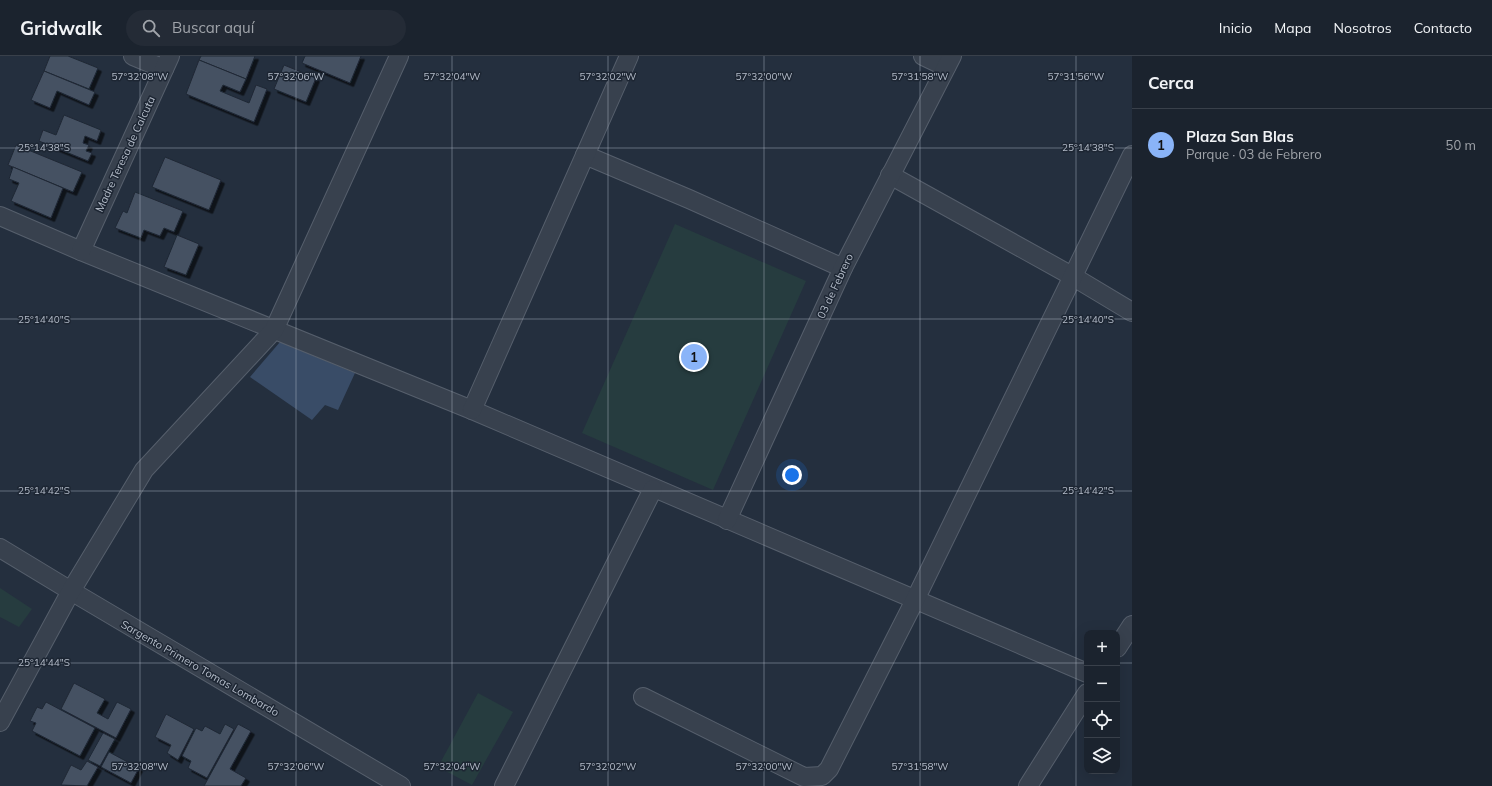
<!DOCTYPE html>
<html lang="es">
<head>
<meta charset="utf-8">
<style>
	body { margin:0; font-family:Mulish,sans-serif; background:#242b36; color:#f1f3f6 }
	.controls { position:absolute; right:12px; bottom:12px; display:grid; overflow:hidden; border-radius:8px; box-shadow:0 4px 16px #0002 }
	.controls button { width:36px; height:36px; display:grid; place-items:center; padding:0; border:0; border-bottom:1px solid #39404a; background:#1b232e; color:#f1f3f6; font:20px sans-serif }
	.you { position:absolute; left:792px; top:419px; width:14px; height:14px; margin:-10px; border:3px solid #fff; border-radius:50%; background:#1a73e8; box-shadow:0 0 0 6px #1a73e833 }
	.badge { display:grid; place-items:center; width:26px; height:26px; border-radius:50%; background:#8ab4f8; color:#111; font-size:13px; font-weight:700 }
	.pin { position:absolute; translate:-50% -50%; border:2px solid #fff; box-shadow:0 1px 4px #0006 }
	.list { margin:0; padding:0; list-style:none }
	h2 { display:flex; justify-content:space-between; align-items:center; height:52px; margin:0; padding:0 16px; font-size:17px }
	h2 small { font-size:13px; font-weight:400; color:#a0a4aa }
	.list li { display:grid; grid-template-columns:26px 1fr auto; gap:12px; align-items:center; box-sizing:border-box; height:72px; padding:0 16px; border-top:1px solid #39404a }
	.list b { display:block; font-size:15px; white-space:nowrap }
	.list p { margin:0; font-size:13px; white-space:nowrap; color:#a0a4aa }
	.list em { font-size:13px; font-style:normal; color:#a0a4aa }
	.icon { flex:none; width:22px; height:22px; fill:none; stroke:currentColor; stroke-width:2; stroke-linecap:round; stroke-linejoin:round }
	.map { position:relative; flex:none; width:1132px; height:730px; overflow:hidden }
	header { display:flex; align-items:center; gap:24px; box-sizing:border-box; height:56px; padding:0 20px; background:#1b232e; border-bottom:1px solid #39404a }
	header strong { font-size:19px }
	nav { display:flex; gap:22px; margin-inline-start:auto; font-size:14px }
	.search { width:280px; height:36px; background:#242b36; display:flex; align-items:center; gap:10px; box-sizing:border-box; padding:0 14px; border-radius:22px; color:#a0a4aa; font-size:15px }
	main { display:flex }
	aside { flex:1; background:#1b232e }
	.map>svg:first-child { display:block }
	.green { fill:#263c3f }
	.water { fill:#394c67 }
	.building { fill:#455162; stroke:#1f2835; filter:url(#shadow) }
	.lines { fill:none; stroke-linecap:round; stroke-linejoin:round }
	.minor-casing { stroke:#565f6c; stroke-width:20 }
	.minor { stroke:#38414e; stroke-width:18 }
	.ticks { fill:none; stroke:#b4bcc9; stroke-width:1; stroke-opacity:0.45 }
	.labels { text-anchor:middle; stroke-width:3; stroke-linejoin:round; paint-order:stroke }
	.street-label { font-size:11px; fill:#b4bcc9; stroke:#1d2633 }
	.ticks-label { font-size:10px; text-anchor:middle; fill:#b4bcc9; stroke:#1d2633; stroke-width:3; stroke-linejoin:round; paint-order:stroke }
</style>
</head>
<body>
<header>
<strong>Gridwalk</strong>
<div class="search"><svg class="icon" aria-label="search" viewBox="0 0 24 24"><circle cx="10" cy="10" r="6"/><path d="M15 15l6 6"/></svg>Buscar aquí</div>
<nav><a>Inicio</a><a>Mapa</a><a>Nosotros</a><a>Contacto</a></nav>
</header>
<main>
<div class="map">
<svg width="1132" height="730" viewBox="0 0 1132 730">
	<defs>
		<filter id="shadow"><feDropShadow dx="3.5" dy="3.5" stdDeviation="0" flood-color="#0009"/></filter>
	</defs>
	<rect width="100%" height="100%" fill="#242f3e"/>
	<g class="green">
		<path d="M675,168L806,225L713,434L582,377Z"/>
		<path d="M0,532L32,553L19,571L0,561Z"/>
		<path d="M478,637L513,656L472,729L438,711Z"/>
	</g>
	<path class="water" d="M280,286L355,317L338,354L325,349L312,364L250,321Z"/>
	<g class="building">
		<path d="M50,0H68L98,12L89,33L44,15Z"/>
		<path d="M201,0H255L246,23L199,4Z"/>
		<path d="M305,0H361L350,27L302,7Z"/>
		<path d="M199,4L246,23L240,36L223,29L220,35L249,47L256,29L267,33L254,66L186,38Z"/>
		<path d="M284,9L316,22L306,46L274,33Z"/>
		<path d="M44,15L95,36L89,49L57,35L50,52L31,44Z"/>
		<path d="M64,59L101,74L97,85L85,80L83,87L89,89L86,95L92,97L88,105L39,85L43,74L56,79Z"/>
		<path d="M16,89L82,116L73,136L8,109Z"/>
		<path d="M165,101L221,124L209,154L152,131Z"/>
		<path d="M13,111L63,132L51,162L11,145L19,127L9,123Z"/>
		<path d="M135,136L183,155L174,176L164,172L160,180L144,174L141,182L115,172L123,155L127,157Z"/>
		<path d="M177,179L199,188L186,219L164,211Z"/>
		<path d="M74,627L105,643L97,657L108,663L117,646L131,653L116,682L61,653Z"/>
		<path d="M46,646L95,672L80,700L32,675L36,667L30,665L37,651L42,653Z"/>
		<path d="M166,658L194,673L178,704L167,697L171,689L155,681Z"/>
		<path d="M225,668L234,673L207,722L188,712L191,705L182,700L196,672L202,675L205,670L220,678Z"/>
		<path d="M238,668L251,675L230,713L246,722L241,730H204Z"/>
		<path d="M103,677L115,683L100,710L88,704Z"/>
		<path d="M109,696L139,712L131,727L101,711Z"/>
		<path d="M87,705L98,711L87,730L61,729L71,709L81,714Z"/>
	</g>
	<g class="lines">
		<defs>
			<g id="minor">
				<path d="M133,0L164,13"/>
				<path d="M923,0L946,11"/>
				<path d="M585,99L689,143L843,212"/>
				<path d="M890,119L1072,220L1132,256"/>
				<path d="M0,160L81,195L472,354L1087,617"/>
				<path d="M81,195L170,0"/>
				<path d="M472,354L629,0"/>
				<path d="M727,464L843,212L952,0"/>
				<path d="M0,492L71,535L401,730"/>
				<path d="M1117,592L1132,569"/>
				<path d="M643,641L804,721L822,720L829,713L915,544L1132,99"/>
				<path d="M0,666L71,535L144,414L274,274L399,0"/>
				<path d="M504,730L653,433"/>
				<path d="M1028,730L1087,637"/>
			</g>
		</defs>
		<use href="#minor" class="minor-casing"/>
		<use href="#minor" class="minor"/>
	</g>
	<path class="ticks" d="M140,0V730M296,0V730M452,0V730M608,0V730M764,0V730M920,0V730M1076,0V730M0,92H1132M0,263H1132M0,435H1132M0,607H1087M1117,607H1132"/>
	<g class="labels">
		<g class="street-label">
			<text transform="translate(125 98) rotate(-65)" y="4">Madre Teresa de Calcuta</text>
			<text transform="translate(835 230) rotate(-65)" y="4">03 de Febrero</text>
			<text transform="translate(200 612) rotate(30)" y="4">Sargento Primero Tomas Lombardo</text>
		</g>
	</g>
	<g class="ticks-label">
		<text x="140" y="24">57°32'08"W</text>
		<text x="296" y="24">57°32'06"W</text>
		<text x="452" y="24">57°32'04"W</text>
		<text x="608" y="24">57°32'02"W</text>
		<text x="764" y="24">57°32'00"W</text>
		<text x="920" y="24">57°31'58"W</text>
		<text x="1076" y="24">57°31'56"W</text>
		<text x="44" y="95">25°14'38"S</text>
		<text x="1088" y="95">25°14'38"S</text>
		<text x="44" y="267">25°14'40"S</text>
		<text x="1088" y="267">25°14'40"S</text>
		<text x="44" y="438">25°14'42"S</text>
		<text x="1088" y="438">25°14'42"S</text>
		<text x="44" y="610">25°14'44"S</text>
		<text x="140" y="714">57°32'08"W</text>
		<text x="296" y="714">57°32'06"W</text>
		<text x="452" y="714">57°32'04"W</text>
		<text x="608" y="714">57°32'02"W</text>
		<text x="764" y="714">57°32'00"W</text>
		<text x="920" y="714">57°31'58"W</text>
	</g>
</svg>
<div class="controls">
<button>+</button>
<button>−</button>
<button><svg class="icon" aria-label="locate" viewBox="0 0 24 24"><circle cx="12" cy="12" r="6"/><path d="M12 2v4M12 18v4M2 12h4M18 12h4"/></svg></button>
<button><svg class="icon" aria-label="layers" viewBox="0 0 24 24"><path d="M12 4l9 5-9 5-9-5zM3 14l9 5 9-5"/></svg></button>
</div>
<div class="you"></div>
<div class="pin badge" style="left:694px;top:301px">1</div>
</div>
<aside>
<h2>Cerca<small></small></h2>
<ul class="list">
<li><span class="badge">1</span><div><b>Plaza San Blas</b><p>Parque · 03 de Febrero</p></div><em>50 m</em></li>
</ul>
</aside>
</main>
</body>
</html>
